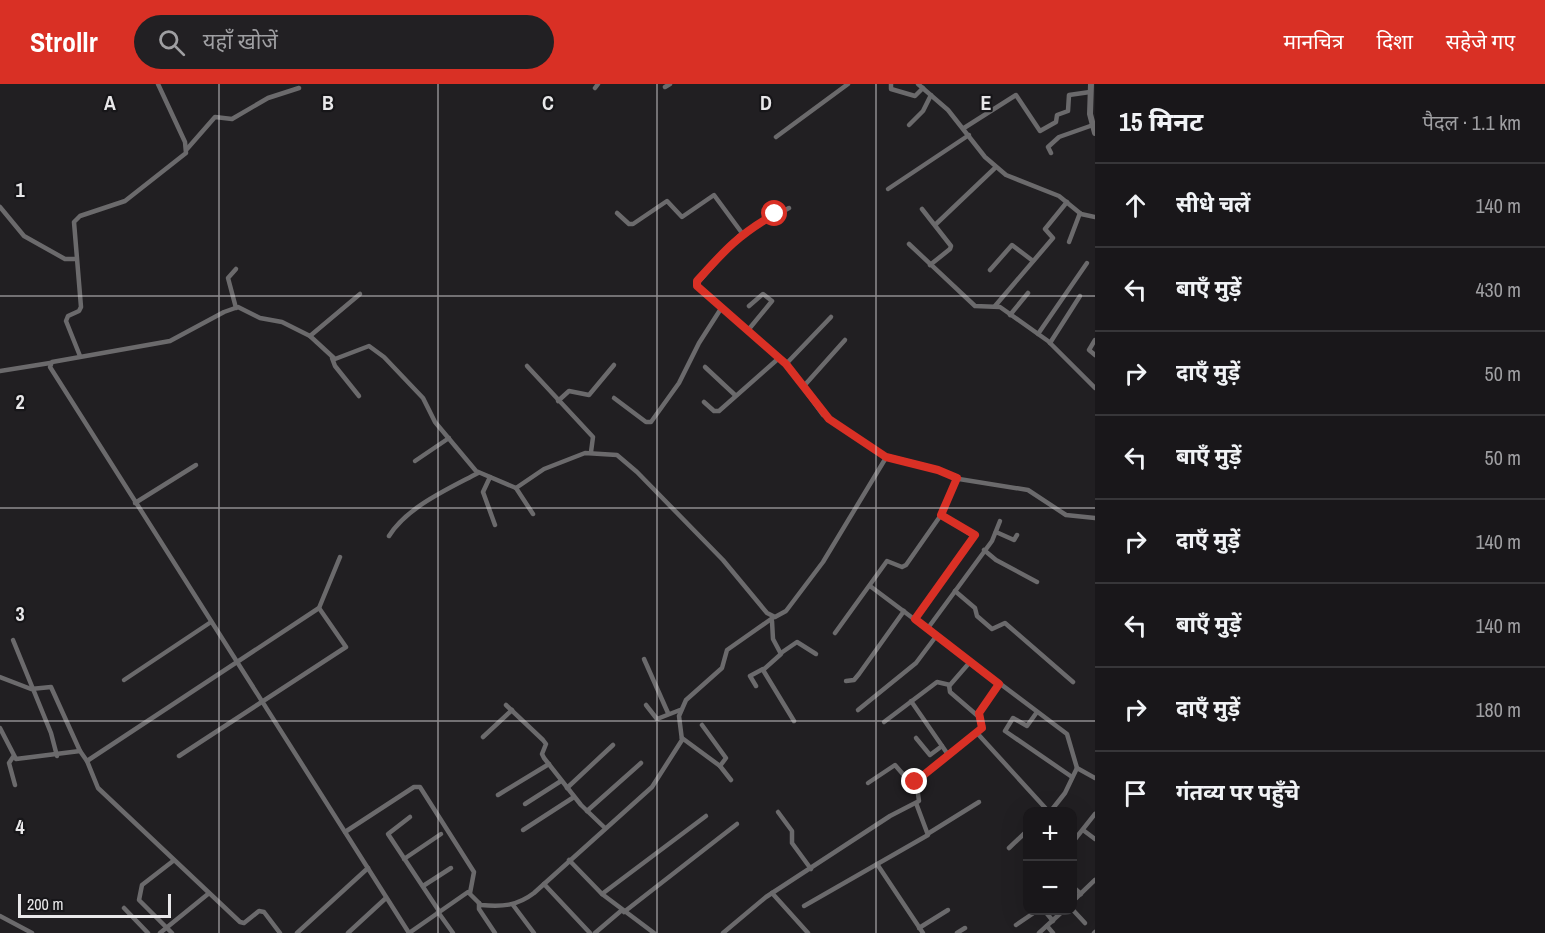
<!DOCTYPE html>
<html lang="hi">
<head>
<meta charset="utf-8">
<style>
	body { margin:0; font-family:"Archivo Narrow","Noto Sans Devanagari",sans-serif; background:#222023; color:#f1f3f6 }
	.controls { position:absolute; right:18px; bottom:18px; display:grid; overflow:hidden; border-radius:12px; box-shadow:0 6px 24px #0002 }
	.controls button { width:54px; height:54px; display:grid; place-items:center; padding:0; border:0; border-bottom:2px solid #373639; background:#19171a; color:#f1f3f6; font:30px sans-serif }
	.scale { position:absolute; left:18px; bottom:15px; width:153px; box-sizing:border-box; padding-left:6px; border:3px solid #e9e8ea; border-top:0; font-size:16px; line-height:21px; white-space:nowrap; color:#e9e8ea; -webkit-text-stroke:4px #171619; paint-order:stroke }
	.stop { position:absolute; width:18px; height:18px; margin:-14px; border:4px solid #d93025; border-radius:50%; background:#fff }
	.stop.end { background:#d93025; border-color:#fff; box-shadow:0 2px 6px #0008 }
	.list { margin:0; padding:0; list-style:none }
	h2 { display:flex; justify-content:space-between; align-items:center; height:78px; margin:0; padding:0 24px; font-size:26px }
	h2 small { font-size:20px; font-weight:400; color:#9f9fa2 }
	.list li { display:grid; grid-template-columns:39px 1fr auto; gap:18px; align-items:center; box-sizing:border-box; height:84px; padding:0 24px; border-top:2px solid #373639 }
	.list b { display:block; font-size:22px; white-space:nowrap }
	.list em { font-size:20px; font-style:normal; color:#9f9fa2 }
	.icon { flex:none; width:33px; height:33px; fill:none; stroke:currentColor; stroke-width:2; stroke-linecap:round; stroke-linejoin:round }
	.map { position:relative; flex:none; width:1095px; height:849px; overflow:hidden }
	header { display:flex; align-items:center; gap:36px; box-sizing:border-box; height:84px; padding:0 30px; background:#d93025; color:#fff }
	header strong { font-size:28px }
	nav { display:flex; gap:33px; margin-inline-start:auto; font-size:21px }
	.search { width:420px; height:54px; background:#222023; display:flex; align-items:center; gap:15px; box-sizing:border-box; padding:0 21px; border-radius:33px; color:#9f9fa2; font-size:22px }
	main { display:flex }
	aside { flex:1; background:#19171a }
	.map>svg:first-child { display:block }
	.lines { fill:none; stroke-linecap:round; stroke-linejoin:round }
	.minor { stroke:#6b6a6c; stroke-width:4.5 }
	.tertiary { stroke:#6b6a6c; stroke-width:6 }
	.route { stroke:#d93025; stroke-width:8 }
	.grid { fill:none; stroke:#e9e8ea; stroke-width:1.5; stroke-opacity:0.55 }
	.grid-label { font-size:20px; text-anchor:middle; font-weight:bold; fill:#e9e8ea; stroke:#171619; stroke-width:4.5; stroke-linejoin:round; paint-order:stroke }
</style>
</head>
<body>
<header>
<strong>Strollr</strong>
<div class="search"><svg class="icon" aria-label="search" viewBox="0 0 24 24"><circle cx="10" cy="10" r="6"/><path d="M15 15l6 6"/></svg>यहाँ खोजें</div>
<nav><a>मानचित्र</a><a>दिशा</a><a>सहेजे गए</a></nav>
</header>
<main>
<div class="map">
<svg width="1095" height="849" viewBox="0 0 1095 849">
	<rect width="100%" height="100%" fill="#211f22"/>
	<g class="lines">
		<g class="minor">
			<path d="M891,0V5L915,12L923,4"/>
			<path d="M918,0L948,26L985,73L1006,91L1059,112L1081,130L1095,133"/>
			<path d="M665,3L670,0"/>
			<path d="M595,4L598,0"/>
			<path d="M909,41L923,27L931,11"/>
			<path d="M964,44L1016,11L1040,47L1056,38L1057,31L1068,27L1069,11L1090,8"/>
			<path d="M776,53L848,0"/>
			<path d="M187,65L215,33L232,35L268,14L299,4"/>
			<path d="M1051,69L1048,63L1059,53L1093,41"/>
			<path d="M888,105L969,51"/>
			<path d="M0,123L24,152L65,175H76"/>
			<path d="M789,124L739,152L696,201L786,280L823,331L886,373"/>
			<path d="M922,125L951,162L950,165L930,181"/>
			<path d="M617,129L629,140H633L667,117L682,133L714,111L742,149"/>
			<path d="M935,141L996,83"/>
			<path d="M1069,158L1080,129"/>
			<path d="M909,160L975,222L1000,223L1048,257L1095,304"/>
			<path d="M990,186L1012,161L1033,177"/>
			<path d="M995,222L1053,154L1045,145L1067,118"/>
			<path d="M236,224L228,194L236,185"/>
			<path d="M1010,231L1028,209"/>
			<path d="M749,245L772,217L763,210L749,222"/>
			<path d="M1038,250L1087,179"/>
			<path d="M310,252L360,210"/>
			<path d="M1095,256L1089,266L1095,271"/>
			<path d="M1050,259L1080,212"/>
			<path d="M80,272L66,237L68,232L79,227L81,223L74,138L80,132L125,117L186,69L185,58L158,0"/>
			<path d="M332,274L335,282L359,312"/>
			<path d="M786,280L831,233"/>
			<path d="M527,282L593,353L591,368"/>
			<path d="M705,283L735,311"/>
			<path d="M0,287L50,279"/>
			<path d="M803,303L845,256"/>
			<path d="M614,314L646,338H651L679,299L699,259L722,223"/>
			<path d="M558,317L569,307L589,311L614,281"/>
			<path d="M704,318L714,327H719L779,274"/>
			<path d="M415,377L449,354"/>
			<path d="M490,393L483,408L495,441"/>
			<path d="M516,404L533,430"/>
			<path d="M135,419L196,381"/>
			<path d="M996,448L1014,456L1017,451"/>
			<path d="M389,452C407,423 448,405 478,389"/>
			<path d="M984,466L996,476L1037,498"/>
			<path d="M870,502L1067,650L1077,684"/>
			<path d="M955,507L975,524L977,532L992,545L1005,539L1073,598"/>
			<path d="M915,535L975,453L941,431"/>
			<path d="M772,537L773,555L781,570L763,586L794,637"/>
			<path d="M928,544L992,457L1000,437"/>
			<path d="M835,549L887,477L902,483L906,481L941,431L957,394"/>
			<path d="M13,556L51,649L57,672"/>
			<path d="M781,569L797,558L816,570"/>
			<path d="M644,575L668,629"/>
			<path d="M0,593L31,605L51,603L80,667"/>
			<path d="M124,596L211,538"/>
			<path d="M846,597L854,596L859,590L904,527"/>
			<path d="M949,601L950,608L979,633"/>
			<path d="M756,602L750,592L763,585"/>
			<path d="M911,617L949,672"/>
			<path d="M506,621L543,656L546,660L542,670L544,674L581,721L605,744"/>
			<path d="M646,621L657,635L680,626"/>
			<path d="M858,626L916,579L937,551"/>
			<path d="M1037,628L1027,642L1013,634L1005,647L1072,693"/>
			<path d="M884,638L937,598L950,601L970,578"/>
			<path d="M702,641L726,674L720,682"/>
			<path d="M0,644L16,675L80,667L87,677L98,704L240,838L244,839L259,827L264,828L280,849"/>
			<path d="M977,649L983,642L979,629L999,600"/>
			<path d="M483,653L512,626"/>
			<path d="M682,654L720,682L731,696"/>
			<path d="M916,654L930,671L942,662"/>
			<path d="M179,672L346,563L319,524"/>
			<path d="M13,673L9,679L15,701"/>
			<path d="M87,677L319,524L340,473"/>
			<path d="M868,699L895,681L908,696L915,698"/>
			<path d="M567,704L613,661"/>
			<path d="M498,711L549,680"/>
			<path d="M525,720L561,697"/>
			<path d="M587,727L641,679"/>
			<path d="M778,728L792,747V759L811,785"/>
			<path d="M1050,728L1065,709L1077,684L1095,694"/>
			<path d="M410,733L388,750L439,827"/>
			<path d="M523,746L574,713"/>
			<path d="M1083,746L1095,755"/>
			<path d="M345,748L414,703H420L474,788L470,809"/>
			<path d="M929,749L979,718"/>
			<path d="M1072,759L1095,730"/>
			<path d="M1009,764L1028,746"/>
			<path d="M404,775L441,750"/>
			<path d="M569,776L602,810L654,849"/>
			<path d="M877,780L923,849"/>
			<path d="M544,800L590,849"/>
			<path d="M423,802L451,784"/>
			<path d="M1072,802L1081,810"/>
			<path d="M772,809L808,849"/>
			<path d="M602,810L706,732"/>
			<path d="M1072,818L1095,796"/>
			<path d="M479,819V825L495,849"/>
			<path d="M513,821L534,849"/>
			<path d="M804,822L928,751L916,719"/>
			<path d="M124,824L148,849"/>
			<path d="M1072,825L1085,839"/>
			<path d="M1044,826L1053,837"/>
			<path d="M438,828L453,849"/>
			<path d="M624,828L737,740"/>
			<path d="M0,832L32,849"/>
			<path d="M1016,841L1038,826"/>
			<path d="M1047,842L1053,849"/>
			<path d="M919,844L948,826"/>
			<path d="M160,849L208,810"/>
			<path d="M172,849L139,816L142,801L173,777"/>
			<path d="M297,849L368,784"/>
			<path d="M348,849L386,814"/>
			<path d="M409,849L50,283L52,278L170,257L224,228L238,223L260,234L282,238L310,252L335,275L369,262L384,273L423,314L435,338L476,387L516,404L544,385L585,369L617,371L637,388L723,476L767,529L775,533L786,527L823,478L887,372L938,385L959,395L1028,406L1066,431L1095,434"/>
			<path d="M409,849L468,808L481,821C502,823 517,822 534,809L652,703L682,656L679,632L686,616L722,584L727,566L774,533"/>
			<path d="M595,849L622,826"/>
			<path d="M723,849L766,813L890,732L919,717L916,696L977,649L1049,728"/>
			<path d="M957,849L965,844"/>
			<path d="M1039,849L1064,826"/>
			<path d="M1094,849L1095,848"/>
		</g>
		<path class="tertiary" d="M1091,0L1090,30L1095,49"/>
	</g>
	<g class="lines">
		<path class="route" d="M775,130C739,150 724,167 697,197V202L786,280L829,335L886,373L938,386L957,394L941,431L975,451L915,535L999,600L979,629L982,644L915,698"/>
	</g>
	<path class="grid" d="M219,0V849M438,0V849M657,0V849M876,0V849M0,212H1095M0,424H1095M0,637H1095"/>
	<g class="grid-label">
		<text x="110" y="26">A</text>
		<text x="328" y="26">B</text>
		<text x="548" y="26">C</text>
		<text x="766" y="26">D</text>
		<text x="986" y="26">E</text>
		<text x="20" y="113">1</text>
		<text x="20" y="325">2</text>
		<text x="20" y="537">3</text>
		<text x="20" y="750">4</text>
	</g>
</svg>
<div class="controls">
<button>+</button>
<button>−</button>
</div>
<div class="scale">200 m</div>
<div class="stop" style="left:775px;top:130px"></div>
<div class="stop end" style="left:915px;top:698px"></div>
</div>
<aside>
<h2>15 मिनट<small>पैदल · 1.1 km</small></h2>
<ul class="list">
<li><svg class="icon" aria-label="ahead" viewBox="0 0 24 24"><path d="M12 20V5M6 11l6-6 6 6"/></svg><div><b>सीधे चलें</b></div><em>140 m</em></li>
<li><svg class="icon" aria-label="left" viewBox="0 0 24 24"><path d="M17 20v-9H6M10 6l-5 5 5 5"/></svg><div><b>बाएँ मुड़ें</b></div><em>430 m</em></li>
<li><svg class="icon" aria-label="right" viewBox="0 0 24 24"><path d="M7 20v-9h11M14 6l5 5-5 5"/></svg><div><b>दाएँ मुड़ें</b></div><em>50 m</em></li>
<li><svg class="icon" aria-label="left" viewBox="0 0 24 24"><path d="M17 20v-9H6M10 6l-5 5 5 5"/></svg><div><b>बाएँ मुड़ें</b></div><em>50 m</em></li>
<li><svg class="icon" aria-label="right" viewBox="0 0 24 24"><path d="M7 20v-9h11M14 6l5 5-5 5"/></svg><div><b>दाएँ मुड़ें</b></div><em>140 m</em></li>
<li><svg class="icon" aria-label="left" viewBox="0 0 24 24"><path d="M17 20v-9H6M10 6l-5 5 5 5"/></svg><div><b>बाएँ मुड़ें</b></div><em>140 m</em></li>
<li><svg class="icon" aria-label="right" viewBox="0 0 24 24"><path d="M7 20v-9h11M14 6l5 5-5 5"/></svg><div><b>दाएँ मुड़ें</b></div><em>180 m</em></li>
<li><svg class="icon" aria-label="arrive" viewBox="0 0 24 24"><path d="M6 21V4h12l-3 4 3 4H6"/></svg><div><b>गंतव्य पर पहुँचे</b></div></li>
</ul>
</aside>
</main>
</body>
</html>
